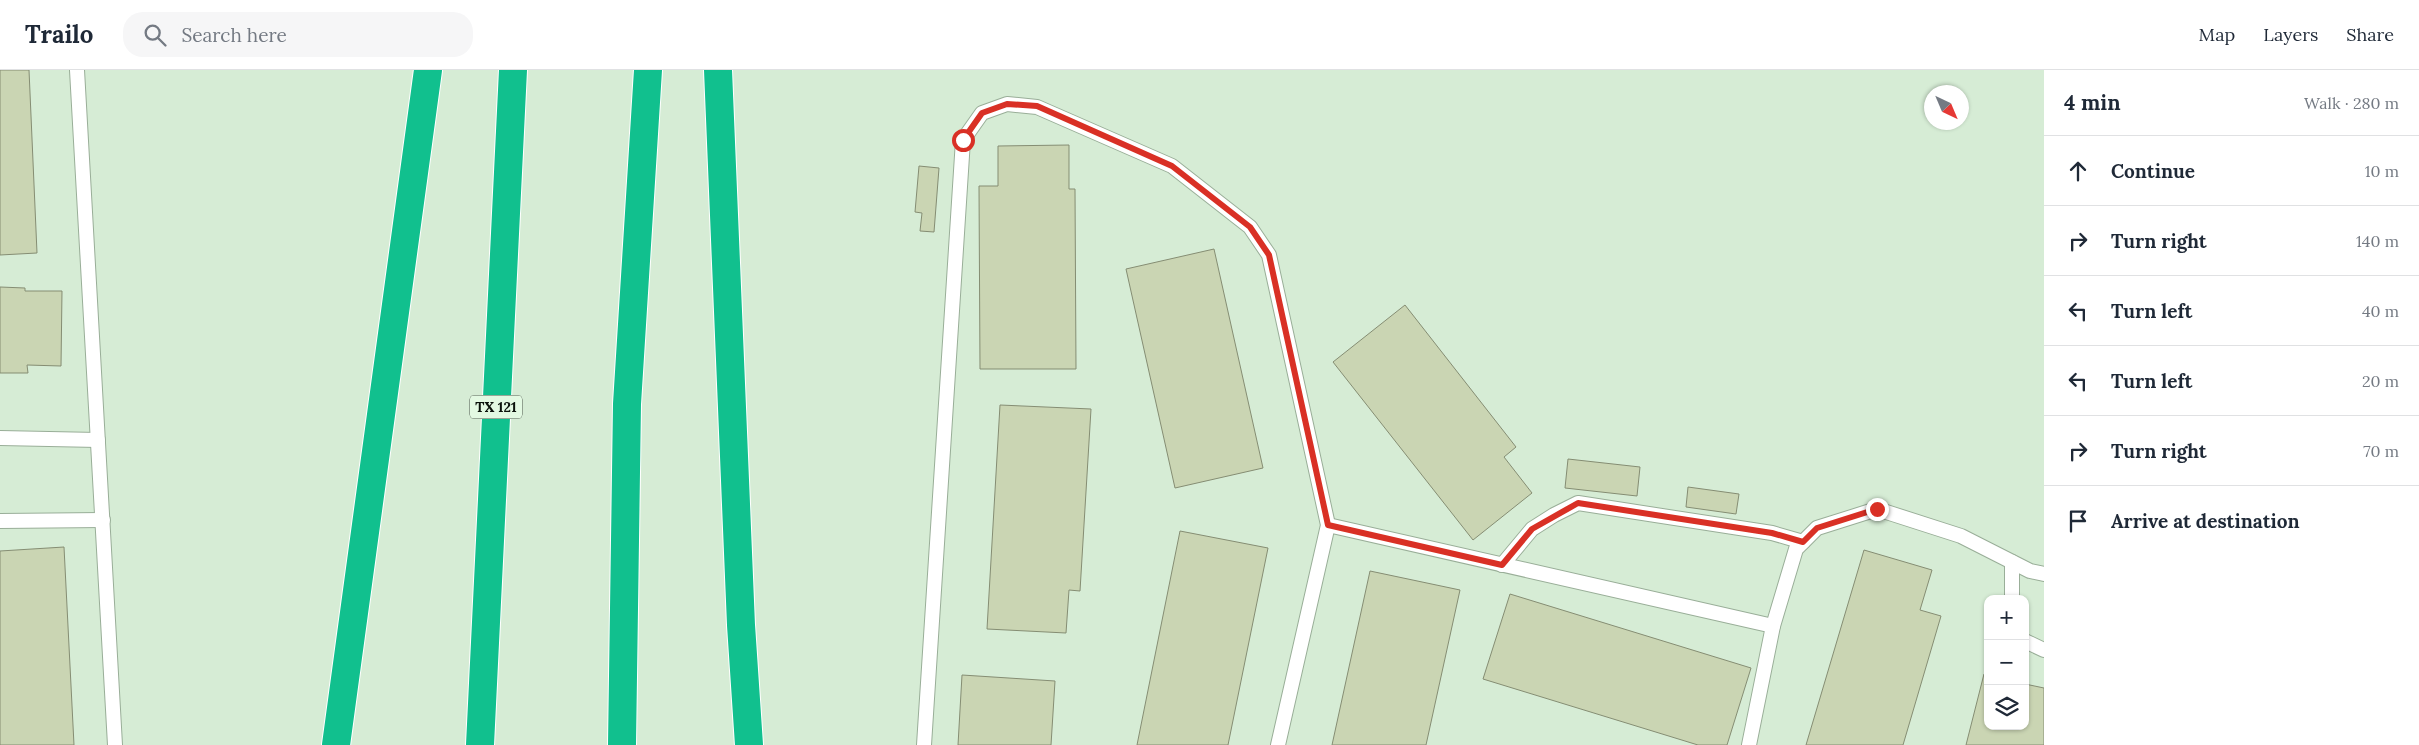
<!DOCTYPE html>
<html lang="en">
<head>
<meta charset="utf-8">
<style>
	body { margin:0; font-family:Lora,serif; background:#f6f6f7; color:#1f2937 }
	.controls { position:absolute; right:15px; bottom:15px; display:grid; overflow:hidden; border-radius:10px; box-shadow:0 1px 4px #0004 }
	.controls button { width:45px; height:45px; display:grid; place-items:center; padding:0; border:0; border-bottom:1px solid #e0e1e3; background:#fff; color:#1f2937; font:25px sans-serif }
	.compass { position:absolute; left:1924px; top:15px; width:45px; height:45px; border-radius:50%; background:#fff; box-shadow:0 1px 4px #0004; rotate:136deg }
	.stop { position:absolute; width:15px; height:15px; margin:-11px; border:4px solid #d93025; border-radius:50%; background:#fff }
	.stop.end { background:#d93025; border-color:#fff; box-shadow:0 1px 5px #0008 }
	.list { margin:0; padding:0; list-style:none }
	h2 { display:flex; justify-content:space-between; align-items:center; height:65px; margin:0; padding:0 20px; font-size:21px }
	h2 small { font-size:16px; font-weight:400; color:#747a83 }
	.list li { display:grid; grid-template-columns:32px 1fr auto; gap:15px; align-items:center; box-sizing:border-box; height:70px; padding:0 20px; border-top:1px solid #e0e1e3 }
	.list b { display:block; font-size:19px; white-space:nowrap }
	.list em { font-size:16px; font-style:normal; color:#747a83 }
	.icon { flex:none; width:28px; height:28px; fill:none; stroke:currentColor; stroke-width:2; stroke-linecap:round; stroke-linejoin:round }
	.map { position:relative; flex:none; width:2044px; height:675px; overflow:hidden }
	header { display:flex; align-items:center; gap:30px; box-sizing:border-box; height:70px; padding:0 25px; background:#fff; border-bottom:1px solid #e0e1e3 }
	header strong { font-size:24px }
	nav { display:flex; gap:28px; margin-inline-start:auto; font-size:18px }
	.search { width:350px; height:45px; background:#f6f6f7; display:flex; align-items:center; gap:12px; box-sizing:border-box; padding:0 18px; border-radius:20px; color:#747a83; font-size:19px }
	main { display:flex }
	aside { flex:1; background:#fff }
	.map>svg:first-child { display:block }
	.building { fill:#cad5b3; stroke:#858d73 }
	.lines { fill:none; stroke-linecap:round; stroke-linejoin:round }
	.lane-casing { stroke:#99ae98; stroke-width:16 }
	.highway-casing { stroke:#fff; stroke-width:30 }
	.lane { stroke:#fff; stroke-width:14 }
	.highway { stroke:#11c08e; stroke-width:28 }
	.route { stroke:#d93025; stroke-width:6 }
	.labels { text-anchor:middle; stroke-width:4.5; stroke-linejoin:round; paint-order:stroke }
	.shield { fill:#e3f9e2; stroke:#4c574c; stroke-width:1 }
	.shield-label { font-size:14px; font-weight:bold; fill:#0b120b }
</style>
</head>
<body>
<header>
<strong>Trailo</strong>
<div class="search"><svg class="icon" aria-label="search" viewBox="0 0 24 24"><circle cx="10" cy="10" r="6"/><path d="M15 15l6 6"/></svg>Search here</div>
<nav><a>Map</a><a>Layers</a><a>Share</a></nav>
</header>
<main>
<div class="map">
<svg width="2044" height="675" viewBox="0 0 2044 675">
	<rect width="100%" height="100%" fill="#d6ecd5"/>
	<g class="building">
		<path d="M0,0H29L37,183L0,185Z"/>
		<path d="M1069,75V119H1075L1076,299H980L979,116H998V76Z"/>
		<path d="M919,96L939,98L934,162L920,161L922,143L915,142Z"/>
		<path d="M1214,179L1263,398L1175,418L1126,199Z"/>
		<path d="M0,217L25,218V221H62L61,296L27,295L28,303H0Z"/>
		<path d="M1405,235L1516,377L1504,387L1532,423L1473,470L1333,292Z"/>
		<path d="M1000,335L1091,339L1080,521L1069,520L1066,563L987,559Z"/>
		<path d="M1568,389L1640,397L1637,426L1565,418Z"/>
		<path d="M1688,417L1739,424L1736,444L1686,437Z"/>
		<path d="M1180,461L1268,478L1228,675H1137Z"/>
		<path d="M64,477L74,675H0V481Z"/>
		<path d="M1864,480L1932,500L1920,540L1941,546L1903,675H1806Z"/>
		<path d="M1370,501L1460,520L1426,675H1332Z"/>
		<path d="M1510,524L1751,598L1727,675H1698L1483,609Z"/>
		<path d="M1984,604L1988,605V656H2025V614L2044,618V675H1966Z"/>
		<path d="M962,605L1055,611L1051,675H958Z"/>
	</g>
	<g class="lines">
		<defs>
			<g id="lane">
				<path d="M77,0L115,675"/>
				<path d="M0,368L98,370"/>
				<path d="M0,451L103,450"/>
				<path d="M1328,455L1773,556"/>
				<path d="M1502,495L1532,459L1554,445L1578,433L1772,463L1803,472"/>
				<path d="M2012,529V492"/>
				<path d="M2025,571L2044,580"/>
				<path d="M924,675L963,70L982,43L1007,34L1037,37L1172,96L1250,157L1269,185L1328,455L1278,675"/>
				<path d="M1749,675L1773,556L1796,479L1817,458L1877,439L1961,466L2030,501L2044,504"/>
			</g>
			<g id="highway">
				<path d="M718,0L741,555L749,675"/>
				<path d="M336,675L428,0"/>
				<path d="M480,675L513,0"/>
				<path d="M622,675L627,334L648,0"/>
			</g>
		</defs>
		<use href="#lane" class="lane-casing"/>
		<use href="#highway" class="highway-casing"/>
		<use href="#lane" class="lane"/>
		<use href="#highway" class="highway"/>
	</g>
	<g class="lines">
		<path class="route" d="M963,70L982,43L1007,34L1037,36L1172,96L1250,157L1269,185L1328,455L1502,495L1532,459L1578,433L1772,463L1803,472L1817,458L1877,439"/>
	</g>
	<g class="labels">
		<rect class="shield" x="470" y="325.5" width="52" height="23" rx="4"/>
		<g class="shield-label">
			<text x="496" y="342">TX 121</text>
		</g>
	</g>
</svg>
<div class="controls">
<button>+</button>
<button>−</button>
<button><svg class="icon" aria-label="layers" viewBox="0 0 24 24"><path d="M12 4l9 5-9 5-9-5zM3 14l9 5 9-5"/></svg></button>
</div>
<svg class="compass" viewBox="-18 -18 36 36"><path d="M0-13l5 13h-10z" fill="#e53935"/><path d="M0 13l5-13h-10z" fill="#747a83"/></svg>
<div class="stop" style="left:963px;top:70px"></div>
<div class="stop end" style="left:1877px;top:439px"></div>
</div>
<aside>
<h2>4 min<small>Walk · 280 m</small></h2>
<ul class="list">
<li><svg class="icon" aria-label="ahead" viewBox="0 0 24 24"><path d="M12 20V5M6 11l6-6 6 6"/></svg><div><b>Continue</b></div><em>10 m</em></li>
<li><svg class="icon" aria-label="right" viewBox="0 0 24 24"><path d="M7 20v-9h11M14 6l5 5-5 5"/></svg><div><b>Turn right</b></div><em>140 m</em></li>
<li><svg class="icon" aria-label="left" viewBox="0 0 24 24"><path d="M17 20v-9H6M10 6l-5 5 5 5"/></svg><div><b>Turn left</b></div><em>40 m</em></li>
<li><svg class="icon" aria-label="left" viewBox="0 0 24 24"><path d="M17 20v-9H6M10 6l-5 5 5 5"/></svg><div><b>Turn left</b></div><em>20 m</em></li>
<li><svg class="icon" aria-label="right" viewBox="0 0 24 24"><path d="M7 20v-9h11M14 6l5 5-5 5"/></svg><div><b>Turn right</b></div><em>70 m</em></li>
<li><svg class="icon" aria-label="arrive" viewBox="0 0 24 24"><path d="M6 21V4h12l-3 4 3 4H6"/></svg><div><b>Arrive at destination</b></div></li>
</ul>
</aside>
</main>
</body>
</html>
